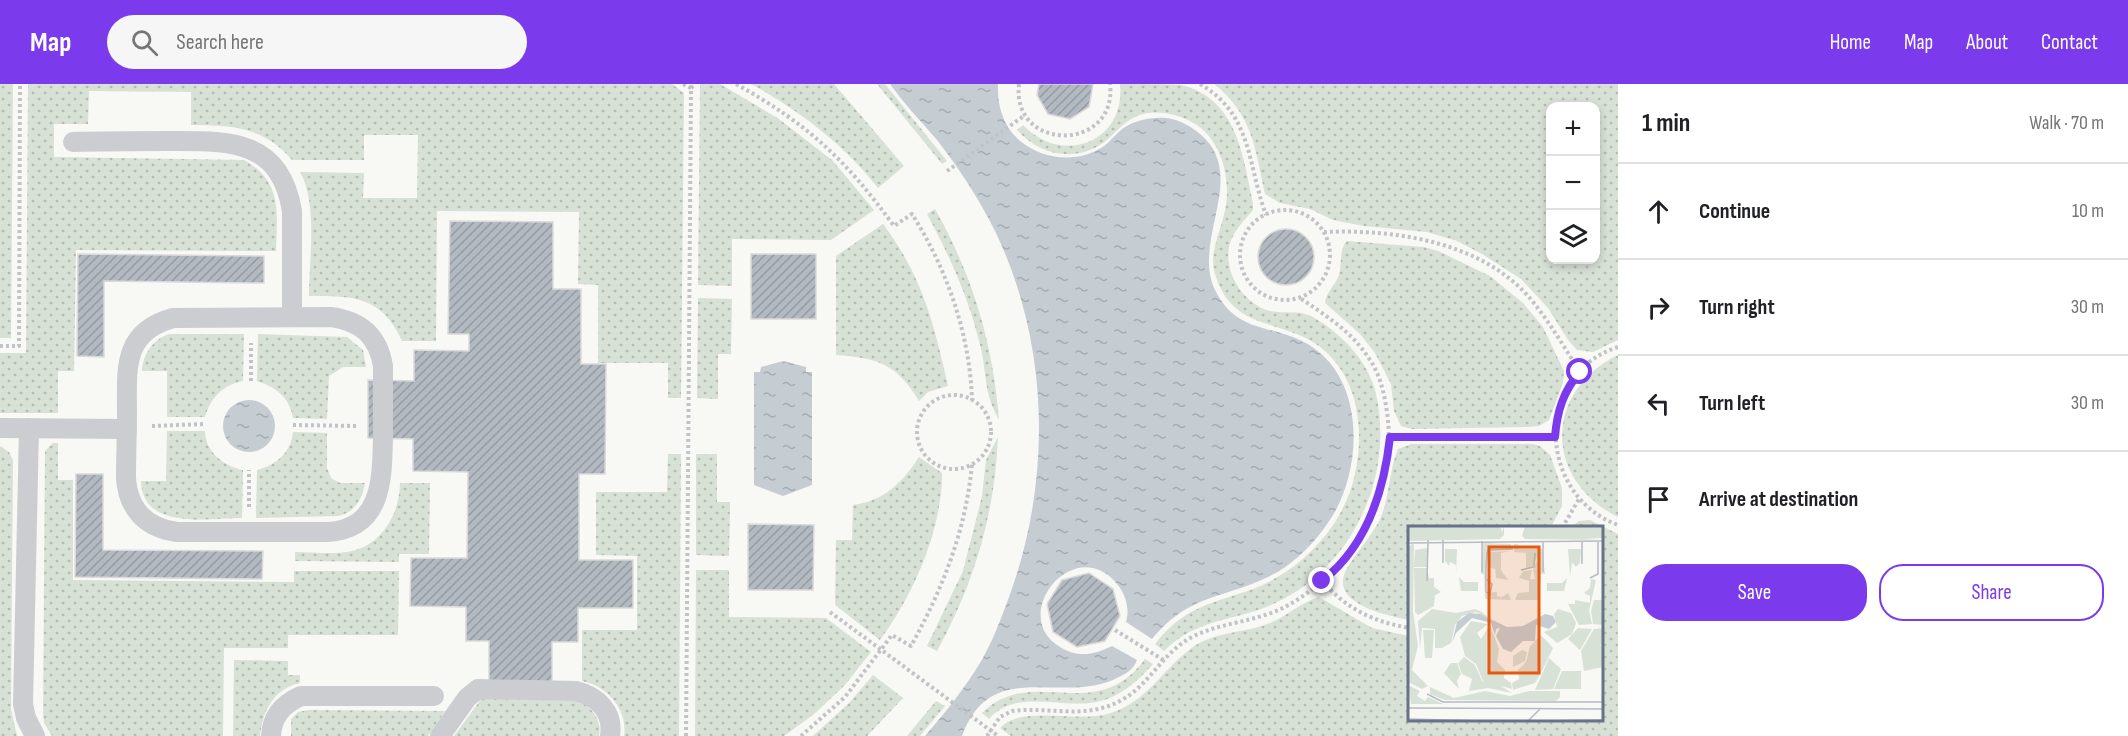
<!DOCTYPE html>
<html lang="en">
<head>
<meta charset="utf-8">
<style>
	body { margin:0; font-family:"Sofia Sans Condensed",sans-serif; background:#f6f6f6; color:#202124 }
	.controls { position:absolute; right:18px; top:18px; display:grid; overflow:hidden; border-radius:12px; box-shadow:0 3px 9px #0003 }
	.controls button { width:54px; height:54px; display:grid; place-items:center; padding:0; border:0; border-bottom:2px solid #e0e0e0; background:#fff; color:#202124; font:30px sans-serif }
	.stop { position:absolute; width:18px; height:18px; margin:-14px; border:4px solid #7c3aed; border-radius:50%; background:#fff }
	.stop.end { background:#7c3aed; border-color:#fff; box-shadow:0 2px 6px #0008 }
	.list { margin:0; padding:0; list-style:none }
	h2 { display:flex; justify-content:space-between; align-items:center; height:78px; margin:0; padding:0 24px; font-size:26px }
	h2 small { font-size:20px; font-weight:400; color:#757577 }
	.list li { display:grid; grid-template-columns:39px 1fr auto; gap:18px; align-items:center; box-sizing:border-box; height:96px; padding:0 24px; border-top:2px solid #e0e0e0 }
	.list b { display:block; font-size:22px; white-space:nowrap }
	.list em { font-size:20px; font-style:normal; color:#757577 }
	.actions { display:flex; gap:12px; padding:18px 24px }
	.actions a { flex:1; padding:14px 0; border:2px solid #7c3aed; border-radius:24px; text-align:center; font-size:21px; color:#7c3aed }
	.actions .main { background:#7c3aed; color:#fff }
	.icon { flex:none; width:33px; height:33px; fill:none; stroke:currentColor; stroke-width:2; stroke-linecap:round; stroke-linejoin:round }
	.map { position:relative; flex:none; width:1618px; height:652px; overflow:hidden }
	header { display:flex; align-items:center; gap:36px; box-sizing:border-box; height:84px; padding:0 30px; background:#7c3aed; color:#fff }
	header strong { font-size:28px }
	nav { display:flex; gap:33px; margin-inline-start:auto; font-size:21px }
	.search { width:420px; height:54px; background:#f6f6f6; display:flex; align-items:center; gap:15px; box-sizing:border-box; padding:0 21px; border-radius:33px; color:#757577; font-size:22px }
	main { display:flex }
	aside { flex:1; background:#fff }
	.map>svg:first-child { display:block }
	.grass { fill:url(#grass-dots); fill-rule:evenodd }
	.water { fill:url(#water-ripples) }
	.building { fill:url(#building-hatch); stroke:#dadad8; stroke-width:1.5 }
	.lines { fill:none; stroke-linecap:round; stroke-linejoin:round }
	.path { stroke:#c2c3c6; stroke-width:4; stroke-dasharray:3 3; stroke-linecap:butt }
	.service { stroke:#cbcdd1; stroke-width:20 }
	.route { stroke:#7c3aed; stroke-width:8 }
	.inset-road { fill:none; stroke:#b5bbc2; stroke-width:1.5 }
	.view { fill:#e8590c; fill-opacity:0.15; stroke:#e8590c; stroke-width:3 }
	.inset-edge { fill:none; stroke:#667388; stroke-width:3 }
</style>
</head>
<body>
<header>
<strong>Map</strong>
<div class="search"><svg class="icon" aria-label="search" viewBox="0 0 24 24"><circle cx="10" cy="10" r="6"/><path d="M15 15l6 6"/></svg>Search here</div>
<nav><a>Home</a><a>Map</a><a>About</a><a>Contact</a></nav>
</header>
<main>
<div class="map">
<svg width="1618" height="652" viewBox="0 0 1618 652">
	<defs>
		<pattern id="grass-dots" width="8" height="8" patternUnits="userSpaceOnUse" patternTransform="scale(1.5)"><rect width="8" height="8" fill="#d8e1d6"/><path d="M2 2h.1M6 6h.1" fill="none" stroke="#b3bbb3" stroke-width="1.8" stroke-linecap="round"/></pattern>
		<pattern id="water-ripples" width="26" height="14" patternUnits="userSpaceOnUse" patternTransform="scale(1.5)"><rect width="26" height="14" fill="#c5cdd3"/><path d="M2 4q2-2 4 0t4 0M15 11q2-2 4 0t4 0" fill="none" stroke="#a4abb1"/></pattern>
		<pattern id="building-hatch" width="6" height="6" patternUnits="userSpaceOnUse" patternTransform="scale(1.5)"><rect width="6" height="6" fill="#b3b9c0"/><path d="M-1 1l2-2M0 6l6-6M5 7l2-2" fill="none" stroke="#959ba2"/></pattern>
	</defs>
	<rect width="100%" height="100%" fill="#f8f8f5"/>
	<g class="grass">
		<path d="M0,0H13L11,254H0Z"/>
		<path d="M28,0H672L684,9L681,314H668V279H598V201L578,200L579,128L437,127L436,257H402C382,212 353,212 309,212C309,176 318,120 300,88L364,89L363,114H417L418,51H364V76H292C265,43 230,41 191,41V8L89,7L88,40H54V73L244,76C283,98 277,129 276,167L76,166L74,287H58V329H0V269H26Z"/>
		<path d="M700,0H720L779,35L833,77L874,126L831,156L732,155V202L698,201Z"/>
		<path d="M751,0H834L904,82L878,104C844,60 799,26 751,0Z"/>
		<path d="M877,0H885L947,77L942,80Z"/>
		<path d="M1120,0C1139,0 1163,0 1181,1C1237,14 1243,72 1253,119V126C1244,137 1235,145 1230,159C1222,187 1243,220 1270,227C1284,230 1298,226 1311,232C1341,249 1368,276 1376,310C1395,393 1351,487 1271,521C1232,538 1197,534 1164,567L1155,560C1185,522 1211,520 1253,505C1302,486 1344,442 1355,390C1366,339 1356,280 1306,254C1269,236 1232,241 1216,193C1208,171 1219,152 1224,131C1233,98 1222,51 1188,36C1173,29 1151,25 1135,33C1122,39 1114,51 1103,59C1074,79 1040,71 1017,46L1023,41C1062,82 1126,59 1120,0Z"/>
		<path d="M1214,0H1618V256L1593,268L1577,266L1568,256L1548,224L1521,195L1482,170L1457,157L1427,148L1364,142L1333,136L1310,125L1280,119L1265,110C1255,64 1253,31 1214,0ZM1550,22H1596V176H1550Z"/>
		<path d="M935,125C973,192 993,260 999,336C982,306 988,289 979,257C968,212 949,171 927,130Z"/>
		<path d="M883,140C922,192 934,239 948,302L928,308L919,317C897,280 878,274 836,271V172Z"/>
		<path d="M1347,157L1424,163L1438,167L1490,192L1523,219L1543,243L1564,287L1563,299L1549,336L1539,342L1529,343L1412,345L1401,342L1394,327L1391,300L1375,269L1360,250L1325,219C1326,208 1335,202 1339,191C1342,181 1339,165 1347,157Z"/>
		<path d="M698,214L732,215L731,270H718V315L697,314Z"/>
		<path d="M169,250H244L243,297C223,301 211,313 205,333H167V287H142C143,269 153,256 169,250Z"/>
		<path d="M258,250L347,253L363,266L366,283H343L329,292L327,335L293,334C290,314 276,303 257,297Z"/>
		<path d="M1618,271V433C1544,396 1543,308 1618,271Z"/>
		<path d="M167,347H205C205,368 224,382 243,386L242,434C209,434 142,447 141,397H166Z"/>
		<path d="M293,348L327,349V384L331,394L340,399H365C362,415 356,427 339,432L256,434L257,386C276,381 291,369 293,348Z"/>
		<path d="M998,353C995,430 974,500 937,567L927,562L963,487L982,412L986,376Z"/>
		<path d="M53,359H58V396H73V496L294,498V487H399L398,551H288V564H224L223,652H52L44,639L43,629L45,367Z"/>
		<path d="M1533,360L1540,362L1550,371L1562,404V422L1551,443L1410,444L1409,536C1390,532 1334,521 1344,491C1349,476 1373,452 1381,433C1390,411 1389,386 1398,365L1411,360Z"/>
		<path d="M0,362L9,368L13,376L11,625L17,652H0Z"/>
		<path d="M668,370H681L679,652H624C628,625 607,602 582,597V546H637V472L596,471V408H667Z"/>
		<path d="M696,370H717V418H730L729,472L696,471Z"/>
		<path d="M919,373L942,389C942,446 914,510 880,556L835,521L836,456H852L853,421C884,417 903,398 919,373Z"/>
		<path d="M400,399H430L429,470H399V478L295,477V468C313,468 334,471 352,467C383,460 400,428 400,399Z"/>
		<path d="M1590,436L1618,450V652H1011L1000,644C1021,620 1079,640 1111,629C1149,617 1164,582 1196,561C1219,547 1246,549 1270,539C1287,532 1302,518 1319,513L1372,544L1409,552L1410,636H1602V444L1571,443L1579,437Z"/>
		<path d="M696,486H729V533L826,534L871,568L845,601L813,631L784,652H695Z"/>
		<path d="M1145,575L1153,580C1138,597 1119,614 1096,618C1060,625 1016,604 989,635L982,629C1032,579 1095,643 1145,575Z"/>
		<path d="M234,576L288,577V591H300V599C273,605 263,627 260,652H233Z"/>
		<path d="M873,591L903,614L867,652H813L850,618Z"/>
		<path d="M482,614L581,617C593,626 602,636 599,652H454Z"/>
		<path d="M936,617L945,622L920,652H907Z"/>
		<path d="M308,626L445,627L428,652H291V635L298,628Z"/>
	</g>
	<g class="water">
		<path d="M890,0H998C997,21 1003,42 1019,56C1042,76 1078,80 1104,62C1111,57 1117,48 1125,43C1142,33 1167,30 1185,40C1260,80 1189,152 1215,206C1236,248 1266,240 1302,257C1365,288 1364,379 1333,431C1318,456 1294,481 1268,493C1219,516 1190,510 1152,555L1126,538C1130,525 1126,511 1117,500C1075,448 1007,531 1060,563C1078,574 1094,571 1112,562L1137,576C1134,584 1129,588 1121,592C1065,624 992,570 962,652H925C945,629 964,605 980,579C992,559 1001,535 1009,513C1052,396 1050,261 995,147C979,115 959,84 937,56C921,37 904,20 890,0Z"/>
		<path d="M783,277L806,283V288H812V401L783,412L754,401V288H760L761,283Z"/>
		<circle cx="249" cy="342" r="26"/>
	</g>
	<g class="building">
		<path d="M1039,0H1093L1089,23L1070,35L1048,30L1037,11Z"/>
		<path d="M450,137L553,138V205H581V280H606L605,390H579V476H633V524H578V558H552V611H489V557H466V523L410,522L411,474H467L468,388L413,387V355L368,354V296L414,297V266L469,267V250H448Z"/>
		<circle cx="1286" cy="173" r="28"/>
		<path d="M78,170L264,172V199L104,197V273L77,272Z"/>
		<rect x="751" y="170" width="65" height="65"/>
		<path d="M76,390H103V466L263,467L262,495L75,493Z"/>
		<path d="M748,440L814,441L813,506H748Z"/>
		<path d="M1089,489L1113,505L1120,532L1105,557L1077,563L1053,548L1047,520L1062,496Z"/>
	</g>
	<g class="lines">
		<g class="path">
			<path d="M683,0L691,4"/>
			<path d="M736,0C809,41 845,75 894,142L912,130C947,185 970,251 972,316"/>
			<path d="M1019,0C1011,69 1118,68 1110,0"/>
			<path d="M1200,0C1253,31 1247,80 1266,131"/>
			<path d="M947,87L1025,31"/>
			<circle cx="1285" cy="171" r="45"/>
			<path d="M1324,148C1393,145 1479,157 1528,212C1548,235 1564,263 1580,288"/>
			<path d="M0,262H19L20,0"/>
			<path d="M1618,263C1533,290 1537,411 1618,441"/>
			<path d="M251,297V259"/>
			<circle cx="954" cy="348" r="37"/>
			<path d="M293,341L358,342"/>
			<path d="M152,342L205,340"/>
			<path d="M1390,353H1555"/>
			<path d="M249,423V386"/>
			<path d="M1562,444L1579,415"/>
			<path d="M1322,497C1347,525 1373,538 1410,544"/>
			<path d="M830,528L998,652"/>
			<path d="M1115,546L1165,577"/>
			<path d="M686,652L691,4L695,0"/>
			<path d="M801,652L845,613L892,551L911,562C943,504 966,446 972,380"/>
			<path d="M987,652L1000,633L1012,627C1041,623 1074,632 1102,624C1148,612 1157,570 1194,552C1225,537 1261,538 1292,519C1358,480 1398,405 1387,328C1384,308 1380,290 1368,273C1351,247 1325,231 1300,214"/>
		</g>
		<g class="service">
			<path d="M73,58C105,57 138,57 170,57C230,57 280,55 292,127V233"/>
			<path d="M331,233C361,237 378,252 383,282C383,305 383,329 383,352C382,395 383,444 328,448H177C146,444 128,425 126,394C126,372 127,350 127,328C127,285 122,248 173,234Z"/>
			<path d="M0,344L127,345"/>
			<path d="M29,344L23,620L26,634L35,652"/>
			<path d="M271,652C272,632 283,620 301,612H434"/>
			<path d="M440,652L467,614L478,605L576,607C597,612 614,628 610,652"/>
		</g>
	</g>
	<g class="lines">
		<path class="route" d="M1322,497C1367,462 1384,408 1390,353H1555C1557,328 1563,307 1580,288"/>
	</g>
	<g transform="translate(1408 442)">
		<rect width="195" height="195" fill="#f8f8f5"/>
		<path d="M0,0H92L94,6L96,0V9L92,13L0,15ZM117,0H195V12L175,13L195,14L117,13L114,10ZM6,17L5,85L10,120L4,144L20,160L14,163L0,156V21ZM75,17L103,18V21L80,23L77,67L89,66V70L94,71L100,67L103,74L77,73L76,48H73ZM106,18H110L111,23H134L137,48H133L131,74H107L110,67L121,66V55L111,52L115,45L124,44L122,53H127L125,44L131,28L125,40L118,43V27L106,26ZM19,22V41H6L7,24ZM37,23H49L48,49V39L42,36L41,40L37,35ZM160,23H173L172,37L168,41L164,36L162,50ZM103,25L93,27V44L100,54L88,52L87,39V43L80,41V26ZM6,42H19L21,52H26V61L33,66L27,69L26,80L10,89L7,86ZM51,51L56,56H70V65H53ZM159,52L156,65H139V57H154ZM183,53L188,54L181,85L184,98L171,99L160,78H167V74L182,77V70L176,67L182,62ZM186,74H195V85L190,86H195V99L185,98L183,85ZM24,83L48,87L67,83L74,86L83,94L68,86L54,90L47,99L43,117L34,122H27V103L14,102L12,122L10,95ZM150,83L163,87L168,97L164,108L149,117L136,106L149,101L146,88ZM63,95L80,98L69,107L73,113L82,99L91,123L89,136L97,144L96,152L103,157L104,163L75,155L68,138L57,130L52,111ZM170,102L184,103L172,124L160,113ZM195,102V119H190L195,120V141L176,145L173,125L186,103ZM133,109L145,122L132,149L127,157L105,164L104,157L111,153L110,144L118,136L122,120ZM114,124L119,126L117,135L105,141V130ZM56,131L67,139L74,155L91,159L104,167L80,162L61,165L64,153L54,148L50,137ZM141,132L153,143L145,163L127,164ZM43,137H49L53,148L49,155L51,163L36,147ZM154,145H173V163H146ZM0,159L12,165L9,170L17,175L20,171L35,178H3ZM22,161L46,172L77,165L102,170L121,165H152V171L148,175L37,174L22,168Z" fill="#d8e1d6"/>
		<path d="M15,104H26L24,132H17Z" fill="#d8e1d6"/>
		<path d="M61,87L72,88L99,101L115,100L137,88L145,90L148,96L141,103L128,99L127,115H115L103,126L95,123L88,110L92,102L88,103L87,109L83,97L64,92L48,107L44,117L49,96Z" fill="#c5cdd3"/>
		<path class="inset-road" d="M135,15V46M174,15V38M0,17L195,15M35,37V14M113,44L126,41L127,27M74,46V15M182,52L190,48V15M78,53L84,58L82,68L78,66V42L79,27L80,24L105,23M19,55L20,14M19,168L35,176H195M0,182L195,183M0,193L76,195M120,195L133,182M131,195L195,194"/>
		<path class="view" d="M81,21H131V147H81Z"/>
		<rect width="195" height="195" class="inset-edge"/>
	</g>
</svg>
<div class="controls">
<button>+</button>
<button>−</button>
<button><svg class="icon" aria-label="layers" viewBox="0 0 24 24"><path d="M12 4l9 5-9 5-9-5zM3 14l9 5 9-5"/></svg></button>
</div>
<div class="stop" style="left:1580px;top:288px"></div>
<div class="stop end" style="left:1322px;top:497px"></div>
</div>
<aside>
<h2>1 min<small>Walk · 70 m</small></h2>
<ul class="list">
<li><svg class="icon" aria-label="ahead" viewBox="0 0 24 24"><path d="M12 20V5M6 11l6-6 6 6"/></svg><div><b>Continue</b></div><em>10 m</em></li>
<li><svg class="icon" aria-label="right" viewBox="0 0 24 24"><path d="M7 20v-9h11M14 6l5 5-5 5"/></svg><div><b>Turn right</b></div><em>30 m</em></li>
<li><svg class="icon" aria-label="left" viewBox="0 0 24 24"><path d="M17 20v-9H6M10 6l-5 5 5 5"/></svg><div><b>Turn left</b></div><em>30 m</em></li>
<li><svg class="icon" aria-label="arrive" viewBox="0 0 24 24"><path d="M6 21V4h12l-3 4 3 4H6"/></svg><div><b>Arrive at destination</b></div></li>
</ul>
<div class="actions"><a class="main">Save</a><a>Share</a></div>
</aside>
</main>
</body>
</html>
